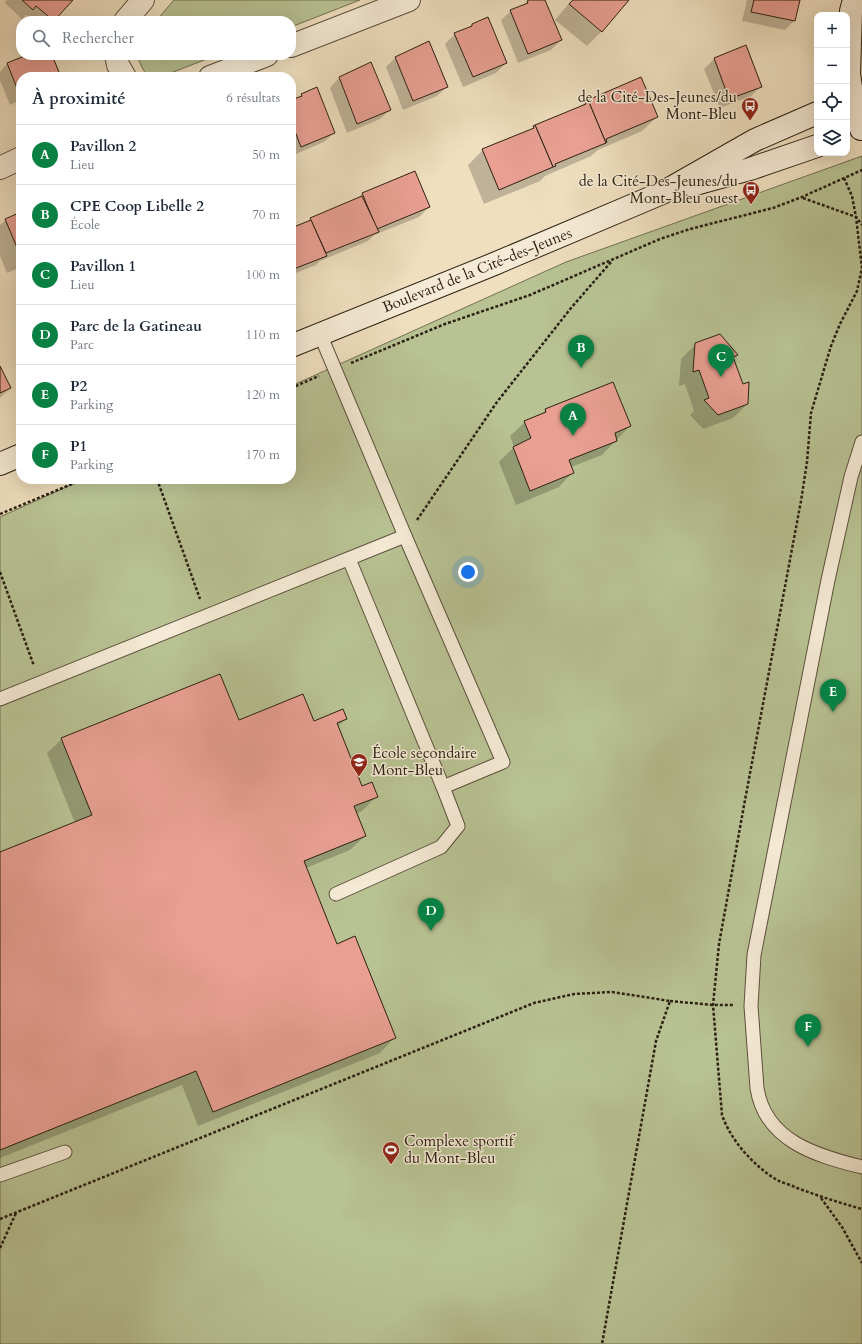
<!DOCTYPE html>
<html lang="fr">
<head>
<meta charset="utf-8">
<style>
	body { margin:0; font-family:Cardo,serif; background:#f6f6f7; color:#1f2937 }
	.controls { position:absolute; right:12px; top:12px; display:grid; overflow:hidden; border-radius:8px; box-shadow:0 4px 16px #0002 }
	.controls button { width:36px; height:36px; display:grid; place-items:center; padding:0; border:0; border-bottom:1px solid #e0e1e3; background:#fff; color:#1f2937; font:20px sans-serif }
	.you { position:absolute; left:468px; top:572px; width:14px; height:14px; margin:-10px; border:3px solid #fff; border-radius:50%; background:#1a73e8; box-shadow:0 0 0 6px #1a73e833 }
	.badge { display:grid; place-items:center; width:26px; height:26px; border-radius:50%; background:#0b8043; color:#fff; font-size:13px; font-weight:700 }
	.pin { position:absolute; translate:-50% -33px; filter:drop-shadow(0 1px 2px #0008) }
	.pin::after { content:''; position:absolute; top:21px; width:14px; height:12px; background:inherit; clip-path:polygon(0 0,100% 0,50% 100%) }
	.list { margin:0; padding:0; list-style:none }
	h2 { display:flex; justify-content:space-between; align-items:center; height:52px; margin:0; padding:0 16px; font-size:17px }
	h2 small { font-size:13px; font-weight:400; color:#747a83 }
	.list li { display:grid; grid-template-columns:26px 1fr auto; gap:12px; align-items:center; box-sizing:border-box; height:60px; padding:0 16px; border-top:1px solid #e0e1e3 }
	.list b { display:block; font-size:15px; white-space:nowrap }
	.list p { margin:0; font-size:13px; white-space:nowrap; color:#747a83 }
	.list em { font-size:13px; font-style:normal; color:#747a83 }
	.icon { flex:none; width:22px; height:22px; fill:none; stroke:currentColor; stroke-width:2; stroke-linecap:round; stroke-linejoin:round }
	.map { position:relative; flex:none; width:862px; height:1344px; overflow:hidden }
	.search { position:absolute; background:#fff; box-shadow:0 4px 16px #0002; left:16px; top:16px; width:280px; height:44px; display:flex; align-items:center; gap:10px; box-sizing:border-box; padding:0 14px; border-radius:16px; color:#747a83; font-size:15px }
	.panel { position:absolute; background:#fff; box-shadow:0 4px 16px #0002; left:16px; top:72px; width:280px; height:412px; border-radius:16px }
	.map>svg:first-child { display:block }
	.green { fill:#b8c293; stroke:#727152 }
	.shadow { fill:#0003 }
	.building { fill:#e9a093; stroke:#2b2012 }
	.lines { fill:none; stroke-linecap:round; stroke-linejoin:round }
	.lane-casing { stroke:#5c503d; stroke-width:15 }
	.street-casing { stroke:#5c503d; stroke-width:24 }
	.secondary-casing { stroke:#2b2012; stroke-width:24 }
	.path { stroke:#2b2012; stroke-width:2.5; stroke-dasharray:3 2; stroke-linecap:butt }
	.lane { stroke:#f5ead5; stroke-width:13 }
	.street { stroke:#f5ead5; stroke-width:22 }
	.secondary { stroke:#f5ead5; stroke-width:22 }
	.labels { text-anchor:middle; stroke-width:3; stroke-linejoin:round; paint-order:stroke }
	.poi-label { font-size:15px; fill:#2b2012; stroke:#f5ead5; text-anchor:end }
	.street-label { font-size:15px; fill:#2b2012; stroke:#f5ead5 }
</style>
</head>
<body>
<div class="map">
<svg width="862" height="1344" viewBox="0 0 862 1344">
	<rect width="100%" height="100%" fill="#efdfbf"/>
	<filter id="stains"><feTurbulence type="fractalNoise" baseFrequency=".005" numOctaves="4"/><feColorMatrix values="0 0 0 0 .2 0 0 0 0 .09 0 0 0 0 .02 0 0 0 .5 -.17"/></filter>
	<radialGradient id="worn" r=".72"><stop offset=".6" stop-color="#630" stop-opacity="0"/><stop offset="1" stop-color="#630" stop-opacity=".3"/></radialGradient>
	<g class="green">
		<path d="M174,0H360L291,27V21H156Z"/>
		<path d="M139,55H217L163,76C150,77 146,77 141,65C139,61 138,59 139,55Z"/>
		<path d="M862,156V1344H0V517L84,479H291V386L566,262Z"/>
	</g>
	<g class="shadow">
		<path d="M7,0H71L53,21H33L26,15L22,19L5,3Z"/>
		<path d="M532,0H544L561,40L551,50L518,63L501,20L511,11L523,6L527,2Z"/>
		<path d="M572,0H628L601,32L587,46L555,20Z"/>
		<path d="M747,0H799L794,21L785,30L742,21Z"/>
		<path d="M472,25L506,63L496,73L463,87L445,44L455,34L469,28Z"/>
		<path d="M745,47L760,87L751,96L720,108L704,69L714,59Z"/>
		<path d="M30,55H51L60,77H21V100L10,105L0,80V72L7,64Z"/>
		<path d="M396,57L447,87L437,96L403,110L386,67Z"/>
		<path d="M371,63L390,110L380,119L347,133L330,88L339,78Z"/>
		<path d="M302,95L334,133L324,142L291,156V101L298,98Z"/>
		<path d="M585,102L657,117L642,131L598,150L591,156L545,176L540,181L484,204L468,165L483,150L579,108Z"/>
		<path d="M415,172L429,207L419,217L374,235L368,241L320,261L316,265L291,275V229L306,223L311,218L357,199L362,194Z"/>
		<path d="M21,213V267L7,273L0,256V225L6,220Z"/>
		<path d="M696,344L737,355L733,359L747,404L733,418L703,429L690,415L694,411L685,384L679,386L681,359Z"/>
		<path d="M21,347V359L18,350Z"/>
		<path d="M0,368L10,388L0,398Z"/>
		<path d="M546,410L630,426L602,455L571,467L573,472L559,487L516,505L499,462L514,447L510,436L525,422L541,415Z"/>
		<path d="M346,719L337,727L361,787L377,796L362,811L356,814L365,836L350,850L306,868L336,945L394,1038L380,1053L198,1126L182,1085L0,1158V853L75,823L47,753L62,739L239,722H313Z"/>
	</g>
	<g class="building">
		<path d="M22,0H73L54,21L36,6L33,10Z"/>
		<path d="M529,0H545L562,40L528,54L510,10L528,3L527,1Z"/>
		<path d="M573,0H629L602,32L569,4Z"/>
		<path d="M754,0H800L795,21L751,12Z"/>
		<path d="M488,17L507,63L473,77L454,33L472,26V24Z"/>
		<path d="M429,41L448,87L413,101L395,57Z"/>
		<path d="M746,45L762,87L729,99L714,58Z"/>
		<path d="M27,55H52L61,77H21V95L20,96L7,63Z"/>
		<path d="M371,62L391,110L357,124L339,77Z"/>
		<path d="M641,77L658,117L606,139L607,142L606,143L588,100Z"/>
		<path d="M317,87L335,133L301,147L291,121V100L302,96L301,94Z"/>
		<path d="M588,100L606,143L555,164L556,166L553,167L535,125L586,104L584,101Z"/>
		<path d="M535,125L553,167L499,190L482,149L534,128L533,126Z"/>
		<path d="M415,171L430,207L377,229L362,193Z"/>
		<path d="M362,196L379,232L326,253L310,218Z"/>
		<path d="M21,212V257L5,219Z"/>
		<path d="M311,220L327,256L291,270V228Z"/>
		<path d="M720,334L738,355L733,357L743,384L749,382L748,404L718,415L704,400L709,398L699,370L693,372L695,343Z"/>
		<path d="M0,366L11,388L0,393Z"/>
		<path d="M613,382L631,426L615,433L617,441L569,460L574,473L530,491L513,447L531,438L524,421L546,412L545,409Z"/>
		<path d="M220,674L239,720L303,694L314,721L343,709L347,719L337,723L362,786L372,782L378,797L354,806L366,836L304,861L337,944L355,936L396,1038L213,1112L196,1071L0,1150V852L92,815L61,738Z"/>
	</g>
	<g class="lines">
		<defs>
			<g id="lane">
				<path d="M862,442L851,477L828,580L754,955L751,1006L757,1088C765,1141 817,1156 862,1167"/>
				<path d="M349,559L443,787L503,762L405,536"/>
				<path d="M0,699L405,536L320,334"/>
				<path d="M336,894L441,847L458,826L443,787"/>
				<path d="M0,1175L65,1152"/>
			</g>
			<g id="street">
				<path d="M125,21L143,0"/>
				<path d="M291,46L409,0"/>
				<path d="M116,55L118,65L125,77"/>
				<path d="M210,77L267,55"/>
				<path d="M0,168L21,158"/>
			</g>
			<g id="secondary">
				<path d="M854,0L851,11L849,74L853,100L861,129"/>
				<path d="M692,185L750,169L817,146"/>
				<path d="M291,346L494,264L662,193L755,140L817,113"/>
				<path d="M0,464L21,455"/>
			</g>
		</defs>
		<use href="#lane" class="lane-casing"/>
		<use href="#street" class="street-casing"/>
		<use href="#secondary" class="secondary-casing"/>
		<g class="path">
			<path d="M844,178L852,196L856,217L862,268L857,291L840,324L831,346L811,413L807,462L801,501L745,800L719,944L713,1005L722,1115C731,1141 754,1166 777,1180C783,1183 791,1185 797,1188C819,1196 840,1203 862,1209"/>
			<path d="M803,198L856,217L862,225"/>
			<path d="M351,363L445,324L530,295L660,239L690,229L773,208L802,197L862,170"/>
			<path d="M291,388L319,376"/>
			<path d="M157,479L200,599"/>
			<path d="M0,514L84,479"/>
			<path d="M417,520L497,402L571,308L611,262"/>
			<path d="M0,572L34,666"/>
			<path d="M670,1001L713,1005H733"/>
			<path d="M821,1198L842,1227L862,1263"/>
			<path d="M0,1219L534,1003L574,994L612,992L670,1001L656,1041L602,1344"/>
			<path d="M0,1248L16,1213"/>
		</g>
		<use href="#lane" class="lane"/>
		<use href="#street" class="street"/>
		<use href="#secondary" class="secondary"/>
	</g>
	<defs>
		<symbol id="bus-pin" viewBox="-11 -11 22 30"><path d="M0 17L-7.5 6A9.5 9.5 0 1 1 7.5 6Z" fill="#8f2418" stroke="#f5ead5"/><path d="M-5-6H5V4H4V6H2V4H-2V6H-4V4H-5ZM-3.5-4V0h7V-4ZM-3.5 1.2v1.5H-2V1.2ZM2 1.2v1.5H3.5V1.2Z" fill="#fff"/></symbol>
		<symbol id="school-pin" viewBox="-11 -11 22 30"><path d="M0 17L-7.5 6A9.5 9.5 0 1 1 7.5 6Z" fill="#8f2418" stroke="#f5ead5"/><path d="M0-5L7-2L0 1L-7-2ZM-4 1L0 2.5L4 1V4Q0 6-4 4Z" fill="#fff"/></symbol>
		<symbol id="stadium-pin" viewBox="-11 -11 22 30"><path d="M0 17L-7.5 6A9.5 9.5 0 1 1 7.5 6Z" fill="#8f2418" stroke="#f5ead5"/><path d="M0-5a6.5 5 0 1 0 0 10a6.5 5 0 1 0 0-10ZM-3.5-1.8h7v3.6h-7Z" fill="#fff"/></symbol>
	</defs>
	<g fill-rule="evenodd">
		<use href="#bus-pin" x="740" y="96" width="20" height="27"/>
		<use href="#bus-pin" x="741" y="180" width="20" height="27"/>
		<use href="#school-pin" x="349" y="752" width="20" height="27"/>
		<use href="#stadium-pin" x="381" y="1140" width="20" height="27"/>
	</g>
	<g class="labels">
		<g class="poi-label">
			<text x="737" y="102">de la Cité-Des-Jeunes/du<tspan x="737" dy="17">Mont-Bleu</tspan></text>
			<text x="738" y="186">de la Cité-Des-Jeunes/du<tspan x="738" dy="17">Mont-Bleu ouest</tspan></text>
			<text x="372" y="758" text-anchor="start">École secondaire<tspan x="372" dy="17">Mont-Bleu</tspan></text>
			<text x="404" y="1146" text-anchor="start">Complexe sportif<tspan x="404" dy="17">du Mont-Bleu</tspan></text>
		</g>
		<g class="street-label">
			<text transform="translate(477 270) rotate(-22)" y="5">Boulevard de la Cité-des-Jeunes</text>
		</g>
	</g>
	<rect width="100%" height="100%" filter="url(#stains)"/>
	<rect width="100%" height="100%" fill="url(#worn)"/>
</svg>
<div class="controls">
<button>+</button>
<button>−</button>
<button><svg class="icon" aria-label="locate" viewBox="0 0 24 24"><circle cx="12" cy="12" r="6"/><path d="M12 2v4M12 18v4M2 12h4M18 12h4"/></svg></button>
<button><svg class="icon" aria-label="layers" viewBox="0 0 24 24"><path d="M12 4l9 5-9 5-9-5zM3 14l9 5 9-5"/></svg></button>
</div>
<div class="you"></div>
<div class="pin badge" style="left:573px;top:436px">A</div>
<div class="pin badge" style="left:581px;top:368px">B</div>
<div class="pin badge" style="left:721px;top:377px">C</div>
<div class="pin badge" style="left:431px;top:931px">D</div>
<div class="pin badge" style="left:833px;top:712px">E</div>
<div class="pin badge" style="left:808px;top:1047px">F</div>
<div class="search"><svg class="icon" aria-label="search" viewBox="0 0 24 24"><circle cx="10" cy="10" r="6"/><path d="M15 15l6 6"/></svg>Rechercher</div>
<section class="panel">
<h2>À proximité<small>6 résultats</small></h2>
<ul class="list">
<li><span class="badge">A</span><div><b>Pavillon 2</b><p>Lieu</p></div><em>50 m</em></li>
<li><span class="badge">B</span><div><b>CPE Coop Libelle 2</b><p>École</p></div><em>70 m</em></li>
<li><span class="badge">C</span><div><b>Pavillon 1</b><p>Lieu</p></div><em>100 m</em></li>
<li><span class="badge">D</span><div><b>Parc de la Gatineau</b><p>Parc</p></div><em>110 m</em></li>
<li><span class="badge">E</span><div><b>P2</b><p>Parking</p></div><em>120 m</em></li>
<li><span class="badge">F</span><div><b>P1</b><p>Parking</p></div><em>170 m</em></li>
</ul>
</section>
</div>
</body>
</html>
